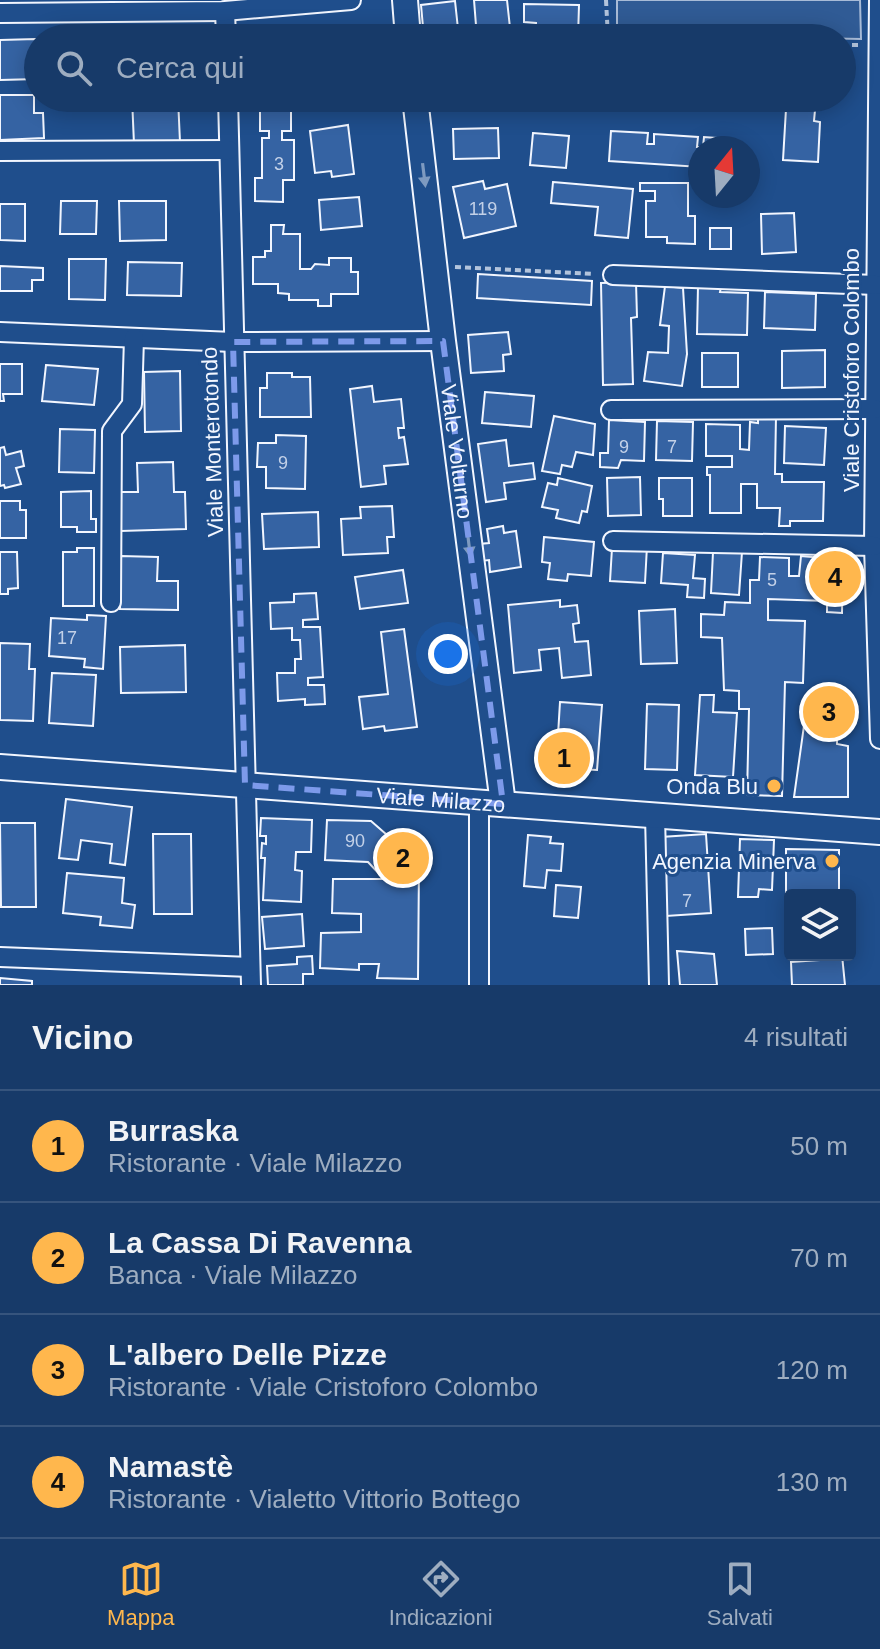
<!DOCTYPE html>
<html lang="it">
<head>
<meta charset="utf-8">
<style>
	body { margin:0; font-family:Helvetica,sans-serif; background:#244571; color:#f1f3f6 }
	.controls { position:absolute; right:24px; bottom:24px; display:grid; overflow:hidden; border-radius:8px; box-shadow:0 4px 20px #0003 }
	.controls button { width:72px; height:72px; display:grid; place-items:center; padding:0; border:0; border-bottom:2px solid #36547d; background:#173a69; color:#f1f3f6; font:40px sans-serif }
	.compass { position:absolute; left:688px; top:136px; width:72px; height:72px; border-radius:50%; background:#173a69; box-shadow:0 4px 20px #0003; rotate:18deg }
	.you { position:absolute; left:448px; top:654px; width:28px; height:28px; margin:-20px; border:6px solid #fff; border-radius:50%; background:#1a73e8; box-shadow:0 0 0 12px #1a73e833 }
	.badge { display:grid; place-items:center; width:52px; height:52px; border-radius:50%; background:#ffb74d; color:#111; font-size:26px; font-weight:700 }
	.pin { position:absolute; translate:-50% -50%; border:4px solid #fff; box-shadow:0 2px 8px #0006 }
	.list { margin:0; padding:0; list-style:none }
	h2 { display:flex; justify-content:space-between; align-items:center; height:104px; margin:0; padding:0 32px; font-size:34px }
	h2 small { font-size:26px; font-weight:400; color:#9eadc0 }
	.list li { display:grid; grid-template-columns:52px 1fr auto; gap:24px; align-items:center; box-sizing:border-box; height:112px; padding:0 32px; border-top:2px solid #36547d }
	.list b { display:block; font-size:30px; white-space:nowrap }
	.list p { margin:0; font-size:26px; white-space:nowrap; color:#9eadc0 }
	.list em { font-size:26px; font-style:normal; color:#9eadc0 }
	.icon { flex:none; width:44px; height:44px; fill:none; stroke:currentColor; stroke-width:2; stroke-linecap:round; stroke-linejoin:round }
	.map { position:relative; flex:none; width:880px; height:985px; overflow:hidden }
	.search { position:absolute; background:#173a69; box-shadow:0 4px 20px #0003; left:24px; right:24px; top:24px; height:88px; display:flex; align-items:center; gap:20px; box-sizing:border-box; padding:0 28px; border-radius:44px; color:#9eadc0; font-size:30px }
	.sheet { height:552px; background:#173a69 }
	nav { display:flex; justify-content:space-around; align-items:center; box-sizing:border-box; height:112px; border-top:2px solid #36547d; background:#173a69; font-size:22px; color:#9eadc0 }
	nav a { display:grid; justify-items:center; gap:4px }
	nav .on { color:#ffb74d }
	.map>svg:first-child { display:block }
	.built { fill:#305b95; stroke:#a8bbd7; stroke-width:2 }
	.building { fill:#3563a3; stroke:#f2f6ff; stroke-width:2 }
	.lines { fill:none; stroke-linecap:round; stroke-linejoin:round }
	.minor-casing { stroke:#f2f6ff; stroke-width:22 }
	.tertiary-casing { stroke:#f2f6ff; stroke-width:28 }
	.path { stroke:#b3c4dc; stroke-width:4; stroke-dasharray:6 4; stroke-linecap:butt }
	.minor { stroke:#1f4e8c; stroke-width:18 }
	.tertiary { stroke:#1f4e8c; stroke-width:24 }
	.oneway { fill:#7e9ac0 }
	.marked { fill:none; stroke:#7d9aea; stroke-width:6; stroke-dasharray:16 10; stroke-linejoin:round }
	.poi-dot { fill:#ffb74d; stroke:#1f4e8c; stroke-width:3 }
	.labels { text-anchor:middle; stroke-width:6; stroke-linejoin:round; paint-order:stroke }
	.number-label { font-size:18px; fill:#c3d1e8 }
	.street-label { font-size:22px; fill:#f2f6ff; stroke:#1f4e8c }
	.poi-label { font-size:22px; fill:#f2f6ff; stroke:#1f4e8c; text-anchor:end }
</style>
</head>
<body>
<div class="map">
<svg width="880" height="985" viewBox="0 0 880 985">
	<rect width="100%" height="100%" fill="#1f4e8c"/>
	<path class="built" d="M617,0H860L861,39L617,34Z"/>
	<g class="building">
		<path d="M474,0H507L511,37L477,38Z"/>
		<path d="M455,1L459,38H424L421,5Z"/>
		<path d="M524,4L579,5L578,38H560V34H536V23L524,22Z"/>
		<path d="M36,39L37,79L0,80V40Z"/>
		<path d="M0,95H34V113H43L44,138L0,140Z"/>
		<path d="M59,98H102V105L59,106Z"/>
		<path d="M132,98H178L180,142L134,144Z"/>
		<rect x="313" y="98" width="28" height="6"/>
		<path d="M435,98H475V102L435,101Z"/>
		<path d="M528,98H569L568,108L546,107L547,102L528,100Z"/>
		<path d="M786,109L815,110L814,121L820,122L818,162L783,160Z"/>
		<path d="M260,110H291V131H282V140H294V180H283V202L255,201V178H262V138H269V131H260Z"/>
		<path d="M348,125L354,174L332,177L331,171L315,173L310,131Z"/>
		<path d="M498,128L499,158L454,159L453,129Z"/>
		<path d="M611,131L648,133L647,144H654V134L698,137L697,147H703L704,137L731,139V148H700V167L609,161Z"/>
		<path d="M533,133L569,136L566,168L530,165Z"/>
		<path d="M483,181L485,189L507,184L516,226L464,238L453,187Z"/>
		<path d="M553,182L633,189L628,238L595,235L598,207L551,203Z"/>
		<path d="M640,183H688V216H695V244L667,243V237H646V201H655V191H640Z"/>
		<path d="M359,197L362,226L321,230L319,200Z"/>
		<path d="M61,201H97L96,234H60Z"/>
		<path d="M119,201H166V240L120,241Z"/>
		<path d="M0,204H25V241L0,240Z"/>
		<path d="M794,213L796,252L762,254L761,214Z"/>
		<path d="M271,225H284L283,234H300V269H311L315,264L329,265V258H351V272H358V294H331V306H318V300H289V294L278,293V284H253V257H265V251H271Z"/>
		<rect x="710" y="228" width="21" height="21"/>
		<path d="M69,259H106L105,300L69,299Z"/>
		<path d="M128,262L182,263L181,296L127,295Z"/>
		<path d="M0,266L43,268V280H32V291H0Z"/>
		<path d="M478,274L592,281L591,305L477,298Z"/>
		<path d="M636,282L637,317L631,318L633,384L603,385L601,283Z"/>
		<path d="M665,286L683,288L687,354L682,386L644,381L648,352L668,353L669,326L660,325Z"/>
		<path d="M698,286L721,287L720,292L748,293L747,335L697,334Z"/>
		<path d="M765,292L816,294L815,330L764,328Z"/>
		<path d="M508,332L511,354L503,355L504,371L471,373L468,335Z"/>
		<path d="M825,350V387L782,388V351Z"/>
		<rect x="702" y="353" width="36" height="34"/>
		<path d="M0,364H22V394H3L4,401H0Z"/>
		<path d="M46,365L98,369L94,405L42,401Z"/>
		<path d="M180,371L181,431L145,432L144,372Z"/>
		<path d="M267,373H292V377H310L311,417H260V388H267Z"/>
		<path d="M372,386L374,402L401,399L404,428H398L399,438L404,437L408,464L384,466L386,484L361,487L350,389Z"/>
		<path d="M485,392L534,396L531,427L482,423Z"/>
		<path d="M554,416L595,424L593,455L576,452L572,467L562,465L560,474L542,471Z"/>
		<path d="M758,416H776L775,474H782V482H824L823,521H790V526H779L780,508H757V484H741V513H710V475H707V467H732V456H706V424L740,425V449L749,450L750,422L758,423Z"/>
		<path d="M609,420L645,422L644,461L621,460L618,468L600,467V453H608Z"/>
		<path d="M657,421L693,422L692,461L656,460Z"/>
		<path d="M785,426L826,428L824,465L784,463Z"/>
		<path d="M60,429L95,430L94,473L59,472Z"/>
		<path d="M276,435L306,436L305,489L266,488V467H257L258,443H276Z"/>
		<path d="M506,440L509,466L533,463L535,479L504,483L506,499L486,502L478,444Z"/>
		<path d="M4,447L6,455L21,451L24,466L16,468L21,484L5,488L4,485L0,486V448Z"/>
		<path d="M173,462L174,492H185L186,529L121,531L120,492H138L137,463Z"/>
		<path d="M640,477L641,515L608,516L607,478Z"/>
		<path d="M558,478L592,486L587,512L582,511L579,523L556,518L558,510L542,507L548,483L557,485Z"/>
		<path d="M659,478H692V516H663V499H659Z"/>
		<path d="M91,491V519H96V532H77V527H61V492Z"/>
		<path d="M0,501H20V510H26V538H0Z"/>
		<path d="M392,506L394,537H387L388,553L343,555L341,519L361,518L360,507Z"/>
		<path d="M318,512L319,547L264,549L262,514Z"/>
		<path d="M503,526L504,533L516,531L521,567L490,572L489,560L481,561L479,544L489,543L487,529Z"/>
		<path d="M544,537L594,542L591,576L568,574L567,581L548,579L550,563L542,562Z"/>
		<path d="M647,546L645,583L610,581L612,548Z"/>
		<path d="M77,548H94V606H63V552H77Z"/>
		<path d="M724,550L742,552L739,595L711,593L713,552L724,553Z"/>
		<path d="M0,552H17L18,588L8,589V594H0Z"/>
		<path d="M663,553L695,555L693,578L705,579L704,598L687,597L688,585L661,583Z"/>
		<path d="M121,556L158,557L157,581H178V610L120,609Z"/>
		<path d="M801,556L843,560L842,613L827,612V601L768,599V620L805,621L803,683L785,682L782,796L747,795L749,709H739V691L724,690L722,638L701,637V614L724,615L725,602L750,603V580H759L760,557L789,558V576H799Z"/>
		<path d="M403,570L408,603L360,609L355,577Z"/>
		<path d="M316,593L318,619L303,620V627H320L323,677L308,678V685H324L325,704L305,705V699L278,701L277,673H295V659H301L300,640H292V628L271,629L270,603L294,602V594Z"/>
		<path d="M560,600V607L577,605L579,623L573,624L575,642L588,641L591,675L562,678L559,648L539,650L541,670L514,673L508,605Z"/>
		<path d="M675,609L677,663L641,664L639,611Z"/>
		<path d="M87,615L106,616L103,669L84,667L85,659L49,656L51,618L87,620Z"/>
		<path d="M404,629L417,727L385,731L384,726L363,729L359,697L388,694L381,632Z"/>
		<path d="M0,643L30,644L29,669H35L33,721L0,720Z"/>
		<path d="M185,645L186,692L121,693L120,647Z"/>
		<path d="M52,673L96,675L93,726L49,723Z"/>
		<path d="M700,695H714L713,712L737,713L733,777L695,775Z"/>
		<path d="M808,697L837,699V744L848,746V797H794Z"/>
		<path d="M560,702L602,705L597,770L556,768Z"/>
		<path d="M647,704L679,705L677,770L645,769Z"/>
		<path d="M66,799L132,807L125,865L110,863L112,844L81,840L78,860L59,858Z"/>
		<path d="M261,818L312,820L311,852H296L295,870L302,871L301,902L263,900L265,858H261L262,843L266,844V836H260Z"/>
		<path d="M327,820L371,821L419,863L418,979L377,978L379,964H359V970L320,968L321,933L361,932V914L332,913L333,879H384L368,862L325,860Z"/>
		<path d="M0,823H35L36,907H1Z"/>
		<path d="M153,834H191L192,914H154Z"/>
		<path d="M706,834L711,913L666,916L661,837Z"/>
		<path d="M528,835L551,837L550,843L563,844L561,871L547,870L545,888L524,886Z"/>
		<path d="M740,839L774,840L772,890L759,889L758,897H738Z"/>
		<path d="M786,849L839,850V893L798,892V895H790V903H786Z"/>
		<path d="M67,873L124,878L122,903L135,905L132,928L100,925L101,917L63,913Z"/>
		<path d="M556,885L581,887L578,918L554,916Z"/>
		<path d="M302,914L304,946L265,949L262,917Z"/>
		<path d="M772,928L773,954L746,955L745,929Z"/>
		<path d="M677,951L714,954L717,985H680Z"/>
		<path d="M842,955L845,985H792L791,962L819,960L818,956Z"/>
		<path d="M312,956L313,974H303V985H268L267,966L297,964V957Z"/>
		<path d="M0,978L32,981V985H0Z"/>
	</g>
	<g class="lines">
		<defs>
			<g id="minor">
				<path d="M879,0L874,546L880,739"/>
				<path d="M225,11L226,38"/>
				<path d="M0,13L225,11L351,0"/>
				<path d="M228,98L251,985"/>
				<path d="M0,151L229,150"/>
				<path d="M613,275L876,285"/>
				<path d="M0,332L233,342L443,341"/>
				<path d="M611,410L875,409"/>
				<path d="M613,541L874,546"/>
				<path d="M111,602L112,431L132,404L134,338"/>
				<path d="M655,815L659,985"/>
				<path d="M0,957L250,967"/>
				<path d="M479,985V802"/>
			</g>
			<g id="tertiary">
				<path d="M405,0L408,38"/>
				<path id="s1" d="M415,98L443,341L503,804"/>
				<path id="s2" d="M0,767L880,832"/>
			</g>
		</defs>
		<use href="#minor" class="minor-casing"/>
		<use href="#tertiary" class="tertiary-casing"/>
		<g class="path">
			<path d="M606,0L608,38"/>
			<path d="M842,45H860"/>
			<path d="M455,267L594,274"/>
		</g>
		<use href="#minor" class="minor"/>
		<use href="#tertiary" class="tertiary"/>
	</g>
	<defs><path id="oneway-solid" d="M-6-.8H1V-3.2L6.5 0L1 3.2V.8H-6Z" transform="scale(2)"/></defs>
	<g class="oneway">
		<use href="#oneway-solid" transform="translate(424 175) rotate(83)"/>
		<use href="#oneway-solid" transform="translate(469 545) rotate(83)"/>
	</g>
	<path class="marked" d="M443,341L503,804L245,785L233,342Z"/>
	<g class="poi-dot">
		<circle cx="774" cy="786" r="8"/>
		<circle cx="832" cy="861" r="8"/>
	</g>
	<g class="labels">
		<g class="number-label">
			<text x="279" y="170">3</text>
			<text x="483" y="215">119</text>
			<text x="624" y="453">9</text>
			<text x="672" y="453">7</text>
			<text x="283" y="469">9</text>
			<text x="772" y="586">5</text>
			<text x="67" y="644">17</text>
			<text x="355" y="847">90</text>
			<text x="687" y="907">7</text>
		</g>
		<g class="street-label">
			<text transform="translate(851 370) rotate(-90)" y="8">Viale Cristoforo Colombo</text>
			<text transform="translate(212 442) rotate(-92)" y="8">Viale Monterotondo</text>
			<text dy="8" stroke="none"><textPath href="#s1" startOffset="356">Viale Volturno</textPath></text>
			<text dy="8" stroke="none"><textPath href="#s2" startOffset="442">Viale Milazzo</textPath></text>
		</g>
		<g class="poi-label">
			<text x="758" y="794">Onda Blu</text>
			<text x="816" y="869">Agenzia Minerva</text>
		</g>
	</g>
</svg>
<div class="controls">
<button><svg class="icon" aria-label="layers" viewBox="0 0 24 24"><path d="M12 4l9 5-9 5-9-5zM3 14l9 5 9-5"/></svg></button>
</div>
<svg class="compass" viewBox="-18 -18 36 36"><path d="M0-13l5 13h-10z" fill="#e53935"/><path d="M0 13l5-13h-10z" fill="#9eadc0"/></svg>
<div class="you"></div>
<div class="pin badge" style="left:564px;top:758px">1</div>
<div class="pin badge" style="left:403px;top:858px">2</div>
<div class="pin badge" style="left:829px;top:712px">3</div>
<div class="pin badge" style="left:835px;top:577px">4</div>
<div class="search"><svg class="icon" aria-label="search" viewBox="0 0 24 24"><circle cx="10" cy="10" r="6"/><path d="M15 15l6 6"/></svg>Cerca qui</div>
</div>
<section class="sheet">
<h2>Vicino<small>4 risultati</small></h2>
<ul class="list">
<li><span class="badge">1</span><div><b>Burraska</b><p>Ristorante · Viale Milazzo</p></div><em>50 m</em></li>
<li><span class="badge">2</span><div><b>La Cassa Di Ravenna</b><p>Banca · Viale Milazzo</p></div><em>70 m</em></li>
<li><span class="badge">3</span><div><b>L'albero Delle Pizze</b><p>Ristorante · Viale Cristoforo Colombo</p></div><em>120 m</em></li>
<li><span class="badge">4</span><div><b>Namastè</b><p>Ristorante · Vialetto Vittorio Bottego</p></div><em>130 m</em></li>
</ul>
</section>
<nav>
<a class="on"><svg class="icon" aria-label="map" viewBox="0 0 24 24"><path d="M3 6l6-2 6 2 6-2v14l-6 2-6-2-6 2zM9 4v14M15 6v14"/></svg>Mappa</a>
<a><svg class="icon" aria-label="directions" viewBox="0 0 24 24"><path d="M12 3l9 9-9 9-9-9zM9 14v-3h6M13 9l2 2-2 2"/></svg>Indicazioni</a>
<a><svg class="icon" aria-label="saved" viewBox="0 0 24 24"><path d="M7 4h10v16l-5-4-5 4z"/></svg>Salvati</a>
</nav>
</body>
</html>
